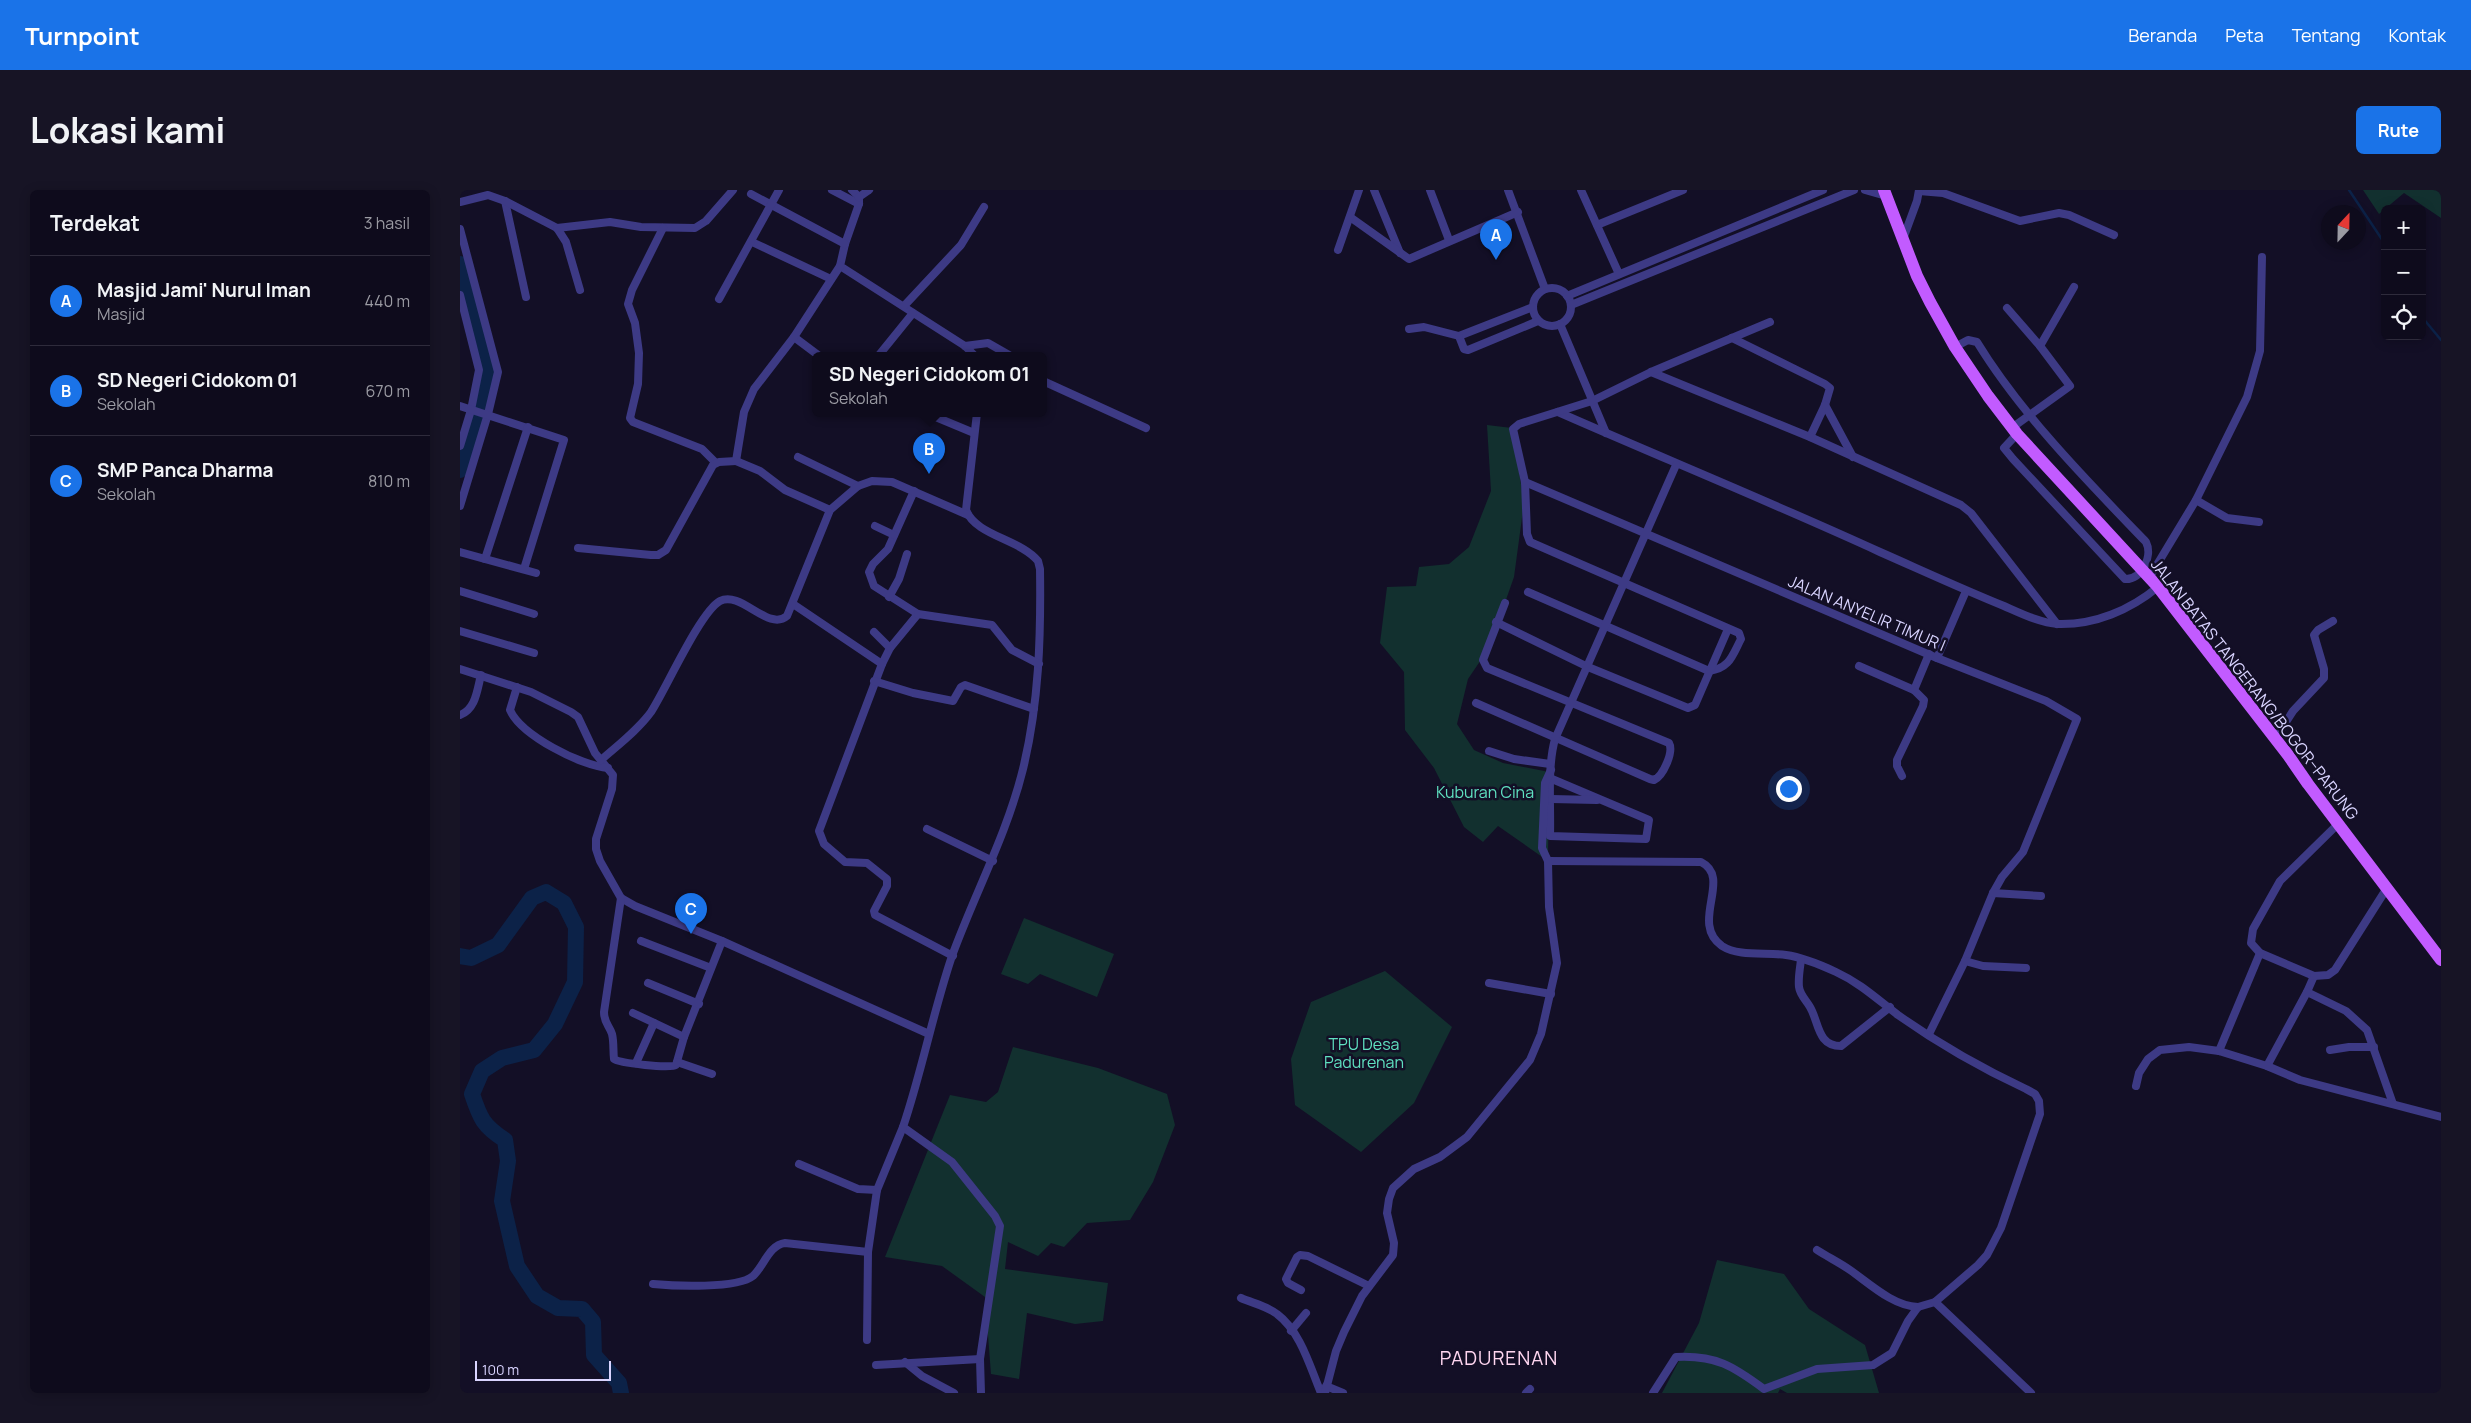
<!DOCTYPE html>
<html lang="id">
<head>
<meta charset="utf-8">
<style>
	body { margin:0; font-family:Manrope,sans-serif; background:#171425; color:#f1f3f6 }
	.controls { position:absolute; right:15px; top:15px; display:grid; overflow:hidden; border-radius:8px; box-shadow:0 2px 12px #0003 }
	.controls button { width:45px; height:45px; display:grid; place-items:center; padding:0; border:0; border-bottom:1px solid #2e2b3b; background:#0e0b1c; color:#f1f3f6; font:25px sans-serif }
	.compass { position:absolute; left:1861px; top:15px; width:45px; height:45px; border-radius:50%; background:#0e0b1c; box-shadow:0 2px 12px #0003; rotate:22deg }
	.scale { position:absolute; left:15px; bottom:12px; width:136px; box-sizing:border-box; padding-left:5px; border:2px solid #d9d4ff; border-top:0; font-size:14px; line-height:18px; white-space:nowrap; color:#d9d4ff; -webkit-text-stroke:4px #130f26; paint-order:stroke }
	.you { position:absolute; left:1328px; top:598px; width:18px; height:18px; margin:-12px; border:4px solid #fff; border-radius:50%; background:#1a73e8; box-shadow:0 0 0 8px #1a73e833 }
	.badge { display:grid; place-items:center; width:32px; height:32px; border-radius:50%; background:#1a73e8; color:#fff; font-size:16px; font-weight:700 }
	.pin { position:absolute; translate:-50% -41px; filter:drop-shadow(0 1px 2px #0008) }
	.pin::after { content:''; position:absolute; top:26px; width:18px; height:15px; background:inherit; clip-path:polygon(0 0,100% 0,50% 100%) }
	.popup { position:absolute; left:352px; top:162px; width:235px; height:65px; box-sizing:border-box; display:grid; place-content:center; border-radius:8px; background:#0e0b1c; filter:drop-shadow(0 1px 4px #0005); font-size:16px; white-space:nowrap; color:#9b9ba3 }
	.popup b { font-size:19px; color:#f1f3f6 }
	.popup::after { content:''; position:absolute; left:50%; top:100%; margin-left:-10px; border:10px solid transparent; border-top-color:#0e0b1c }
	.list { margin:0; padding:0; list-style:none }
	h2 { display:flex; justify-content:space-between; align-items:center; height:65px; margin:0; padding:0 20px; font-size:21px }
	h2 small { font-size:16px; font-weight:400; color:#9b9ba3 }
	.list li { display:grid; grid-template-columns:32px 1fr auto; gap:15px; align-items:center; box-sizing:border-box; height:90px; padding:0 20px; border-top:1px solid #2e2b3b }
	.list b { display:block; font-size:19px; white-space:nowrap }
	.list p { margin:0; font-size:16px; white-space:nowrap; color:#9b9ba3 }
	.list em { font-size:16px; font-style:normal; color:#9b9ba3 }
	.icon { flex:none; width:28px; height:28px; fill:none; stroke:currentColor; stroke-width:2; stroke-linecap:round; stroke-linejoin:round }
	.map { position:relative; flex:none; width:1981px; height:1203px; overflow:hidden; border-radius:8px }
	header { display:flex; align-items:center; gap:30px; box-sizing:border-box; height:70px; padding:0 25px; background:#1a73e8; color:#fff }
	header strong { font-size:24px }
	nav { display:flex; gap:28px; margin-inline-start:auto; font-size:18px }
	.intro { display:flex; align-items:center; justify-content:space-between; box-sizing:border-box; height:120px; padding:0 30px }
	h1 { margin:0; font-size:35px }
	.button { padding:12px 22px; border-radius:8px; background:#1a73e8; color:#fff; font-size:18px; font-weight:700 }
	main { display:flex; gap:30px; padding:0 30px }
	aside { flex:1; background:#0e0b1c; border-radius:8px; box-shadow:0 2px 12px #0003 }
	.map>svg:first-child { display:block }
	.green { fill:#12302f }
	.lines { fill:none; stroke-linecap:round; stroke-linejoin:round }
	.stream { stroke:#0c2248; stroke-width:2.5 }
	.river { stroke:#0c2248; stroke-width:16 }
	.street { stroke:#3d3a85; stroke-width:8 }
	.primary { stroke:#c25bff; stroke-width:12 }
	.labels { text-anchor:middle; stroke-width:5; stroke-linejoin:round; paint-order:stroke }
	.street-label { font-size:16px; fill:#d9d4ff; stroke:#130f26 }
	.park-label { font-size:16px; fill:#5fe0c0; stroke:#130f26 }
	.quarter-label { font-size:19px; letter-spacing:1px; fill:#ffd6f0; stroke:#130f26 }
</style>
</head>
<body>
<header>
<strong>Turnpoint</strong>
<nav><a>Beranda</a><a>Peta</a><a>Tentang</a><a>Kontak</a></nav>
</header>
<div class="intro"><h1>Lokasi kami</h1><a class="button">Rute</a></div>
<main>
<aside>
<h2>Terdekat<small>3 hasil</small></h2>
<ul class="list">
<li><span class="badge">A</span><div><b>Masjid Jami' Nurul Iman</b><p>Masjid</p></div><em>440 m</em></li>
<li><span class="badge">B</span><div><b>SD Negeri Cidokom 01</b><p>Sekolah</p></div><em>670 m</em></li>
<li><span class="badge">C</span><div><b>SMP Panca Dharma</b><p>Sekolah</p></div><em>810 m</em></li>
</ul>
</aside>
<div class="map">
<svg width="1981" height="1203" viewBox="0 0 1981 1203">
	<rect width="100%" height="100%" fill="#130f26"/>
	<g class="green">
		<path d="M1903,0H1981V28L1944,3L1919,24Z"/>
		<path d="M1027,235L1052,238L1064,313L1054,387L1029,458L1008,489L997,534L1014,560L1043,573L1089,582L1088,671L1038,636L1023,652L1004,637L974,578L945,540L944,482L920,453L927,397L956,396L959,377L989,374L1009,357L1031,301Z"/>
		<path d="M564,728L654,764L637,807L580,784L568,794L541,784Z"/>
		<path d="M925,781L992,837L954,913L901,962L835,915L831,869L851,812Z"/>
		<path d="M553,857L638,878L707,904L715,935L693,992L670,1030L627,1033L604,1057L591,1053L578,1066L548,1052L545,1079L648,1093L643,1131L615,1134L567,1123L559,1189L531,1184L525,1107L482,1076L425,1067L490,905L526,912L538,902Z"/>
		<path d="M1257,1070L1324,1084L1349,1119L1405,1155L1419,1203H1327L1320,1199L1318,1203H1202L1239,1133Z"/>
	</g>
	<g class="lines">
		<g class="stream">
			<path d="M1889,0L1925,54"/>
			<path d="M1962,127L1981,150"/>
		</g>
		<g class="river">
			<path d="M0,74L28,178L27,191L0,280"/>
			<path d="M0,766L11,768L38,755L72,708L86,702L104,713L116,737L115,792L95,834L74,860L42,868L22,881L12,904C20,928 23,936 45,950L48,971L42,1011L57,1076L77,1106L98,1118L122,1119L133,1132L134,1165L159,1193L161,1203"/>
		</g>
		<g class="street">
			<path d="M372,0L399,14"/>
			<path d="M392,0L399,7V14L385,54L380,76L505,156L514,165"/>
			<path d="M914,0L940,63"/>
			<path d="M970,0L989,50"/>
			<path d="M1048,0L1085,99"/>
			<path d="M1121,0L1159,84"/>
			<path d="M1405,0L1426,6"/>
			<path d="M1459,1L1483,3L1560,31L1599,23L1609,25L1654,45"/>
			<path d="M291,4L385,54"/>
			<path d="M399,7L409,0"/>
			<path d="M45,11L66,107"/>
			<path d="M0,12L28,5L45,11L97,38L106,52L120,100"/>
			<path d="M890,27L949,69L1058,22"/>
			<path d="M1137,35L1223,0"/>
			<path d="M97,38L150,32L181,37L235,38L246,31L273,0"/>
			<path d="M203,38L172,100L168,114L175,133L179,163L178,194L170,228L173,232L242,259L255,272"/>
			<path d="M0,39L38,182L28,224L0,316"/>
			<path d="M1443,49L1457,11L1459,0"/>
			<path d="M292,52L371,89"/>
			<path d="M878,60L899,0"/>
			<circle cx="1092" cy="117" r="19"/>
			<path d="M0,105L19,180L11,220L0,256"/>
			<path d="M1107,106L1363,0"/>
			<path d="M259,109L319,0"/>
			<path d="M1111,115L1394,0"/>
			<path d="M444,116L501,55L524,17"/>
			<path d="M1073,117L999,146L1004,159L1008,160L1078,131"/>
			<path d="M1547,118L1580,156L1610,196L1553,237"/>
			<path d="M1100,134L1146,243"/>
			<path d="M949,139L964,137L999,146"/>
			<path d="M334,147L358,165"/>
			<path d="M1272,148L1365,194L1370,198L1365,215L1350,247"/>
			<path d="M505,156L528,153L549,165"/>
			<path d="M1580,156L1614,97"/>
			<path d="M1495,157L1508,150L1517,152C1561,224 1628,292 1686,352C1693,366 1682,390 1665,389L1553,269L1544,258L1557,244"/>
			<path d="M419,165L453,123"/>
			<path d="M1191,182L1350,247L1501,315L1511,323L1597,434"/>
			<path d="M583,191L686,238"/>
			<path d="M1365,215L1393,267"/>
			<path d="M0,216L104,250L64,379"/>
			<path d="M1098,222C1205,269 1313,313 1420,362C1461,380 1502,399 1544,416C1560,423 1580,433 1598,434C1635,435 1670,420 1698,397"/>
			<path d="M466,223L514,243"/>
			<path d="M517,223L506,320C516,346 560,349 578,371L580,379C581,447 579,513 563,579C547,644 515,703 492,766C473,822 462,881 443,937L492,972L535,1026L540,1036L520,1169L521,1203"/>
			<path d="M338,267L398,296"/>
			<path d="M276,271L300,281L325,300L370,320"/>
			<path d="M1065,292L1477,468L1586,511L1617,529L1563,662L1542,687L1533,703L1505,771L1469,844"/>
			<path d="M454,301L428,359L413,374L409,382L414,396L458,424L430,458L422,474L359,641L364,654L385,672L407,673L427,689V696L414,721L415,725L493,766"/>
			<path d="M1736,310L1767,328L1799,332"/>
			<path d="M415,336L434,345"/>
			<path d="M118,358L191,365H198L206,360L253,275L259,272L276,271L284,222L294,199L334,147L380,76"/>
			<path d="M0,362L76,383"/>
			<path d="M25,369L68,237"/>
			<path d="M1689,388L1736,310L1787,207L1800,161L1802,67"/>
			<path d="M0,401L74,424"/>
			<path d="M1068,402L1249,481C1270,478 1272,466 1281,449L1279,443L1070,352L1067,344L1065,292L1053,239L1059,234L1132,211L1191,182L1310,132"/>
			<path d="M429,407L439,389L447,364"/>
			<path d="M333,414L422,474"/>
			<path d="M458,424L532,435L552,460L579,474"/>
			<path d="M1036,432L1128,477L1228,518L1235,515L1268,439"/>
			<path d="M0,441L74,463"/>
			<path d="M414,442L430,458"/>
			<path d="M1477,468L1506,401"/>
			<path d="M1399,476L1454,500"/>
			<path d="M0,479L71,502L111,522L118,527L135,563L153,585L152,599L136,649V659L140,671L161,708L175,716L262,751L469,844"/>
			<path d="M414,491L453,503L493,511L501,497L505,495L574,519"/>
			<path d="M57,497L50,520C61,545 121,576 148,578"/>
			<path d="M1016,513L1190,589L1194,590C1203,586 1214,562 1209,553L1027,478L1023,470L1045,413"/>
			<path d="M0,525C16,519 17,500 21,485"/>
			<path d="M1815,549L1833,521L1864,488V479L1854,445L1858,440L1873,431"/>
			<path d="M1029,561L1054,569L1090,574"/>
			<path d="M141,570C158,555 178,540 191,522C206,499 240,422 260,411C281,400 308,442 327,426L370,320L398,296L412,291L432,292L508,325"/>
			<path d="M1442,586L1437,576V570L1463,516L1464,510L1454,500L1469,464"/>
			<path d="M1092,589L1189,630L1186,649L1090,646C1091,615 1087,578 1095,549L1216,275"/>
			<path d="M1091,609L1137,610"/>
			<path d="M1878,634L1820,691L1793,739L1791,753L1800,763L1854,786L1847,802L1886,821L1907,840L1933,914"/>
			<path d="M467,639L533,671"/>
			<path d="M1088,671L1241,672C1273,688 1229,733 1262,756C1279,767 1306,762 1326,765C1341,767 1361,775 1376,782C1400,793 1417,809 1438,825C1479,854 1521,878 1566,899L1575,904L1579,911L1580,924L1541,1038L1527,1065L1518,1075L1475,1112L1458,1117L1448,1131L1432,1163L1413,1175L1357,1179L1304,1199C1273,1176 1256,1165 1216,1167L1193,1203"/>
			<path d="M1533,703L1581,706"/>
			<path d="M161,708L144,822C144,833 149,835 152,844C154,852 153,861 154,869C159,873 211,879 216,875L224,847L262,751"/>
			<path d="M181,751L251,778"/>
			<path d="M1341,770C1340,778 1338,788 1339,797C1340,805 1346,810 1350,817C1359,832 1357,856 1381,856L1430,817"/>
			<path d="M1505,771L1523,776L1566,778"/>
			<path d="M1854,786L1868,785L1875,780L1927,698"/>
			<path d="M188,793L239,814"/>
			<path d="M1029,793L1091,804"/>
			<path d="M173,823L224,847"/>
			<path d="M1870,860L1889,857H1914"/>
			<path d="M1759,861L1800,763"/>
			<path d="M217,872L252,884"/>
			<path d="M176,873L194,833"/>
			<path d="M1807,876L1847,802"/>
			<path d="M1676,896L1679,883L1688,869L1700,860L1729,857L1759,861L1807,876L1840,890L1981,927"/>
			<path d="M339,974L398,999L417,1000"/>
			<path d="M1357,1060C1368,1067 1380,1073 1390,1080C1410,1094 1433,1116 1458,1117"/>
			<path d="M193,1094C214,1096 277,1099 293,1086C304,1076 309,1055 325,1053L408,1062"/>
			<path d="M841,1100L828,1093L826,1089L837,1067L840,1065L848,1066L909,1096"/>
			<path d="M781,1108C792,1113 807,1116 817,1124C841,1142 850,1177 861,1203"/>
			<path d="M1475,1112L1571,1203"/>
			<path d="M831,1141L846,1123"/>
			<path d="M407,1150L408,1062L417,1000L443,937"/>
			<path d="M445,1172L462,1186L494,1203"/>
			<path d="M416,1175L520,1169"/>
			<path d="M866,1196L883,1203"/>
			<path d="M865,1203L876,1161L884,1142L902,1106L933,1065L934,1053L927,1023L929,1009L933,998L954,979L980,967L1007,947L1070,870L1081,844L1097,773L1089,717L1088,671L1082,658L1085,593L1091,580"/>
			<path d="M1066,1203L1070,1199"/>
		</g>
		<path class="primary" d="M1424,0L1457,86L1470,112L1495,157L1528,206L1557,244L1698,397L1828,565L1848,594L1981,770"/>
	</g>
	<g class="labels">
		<g class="street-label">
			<text transform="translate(1407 423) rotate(23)" y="6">JALAN ANYELIR TIMUR I</text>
			<text transform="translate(1795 499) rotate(52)" y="6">JALAN BATAS TANGERANG/BOGOR–PARUNG</text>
		</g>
		<g class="park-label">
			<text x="1025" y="608">Kuburan Cina</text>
			<text x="904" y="860">TPU Desa<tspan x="904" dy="18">Padurenan</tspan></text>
		</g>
		<g class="quarter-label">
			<text x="1039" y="1175">PADURENAN</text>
		</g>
	</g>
</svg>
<div class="controls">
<button>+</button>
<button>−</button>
<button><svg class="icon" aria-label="locate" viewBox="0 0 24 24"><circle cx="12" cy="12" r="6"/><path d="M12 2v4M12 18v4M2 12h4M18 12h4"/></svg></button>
</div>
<svg class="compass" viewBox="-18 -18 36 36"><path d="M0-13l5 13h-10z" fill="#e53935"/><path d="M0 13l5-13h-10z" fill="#9b9ba3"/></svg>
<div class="scale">100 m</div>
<div class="you"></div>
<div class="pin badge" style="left:1036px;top:70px">A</div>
<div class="pin badge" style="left:469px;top:284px">B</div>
<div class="popup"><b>SD Negeri Cidokom 01</b>Sekolah</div>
<div class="pin badge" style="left:231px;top:744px">C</div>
</div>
</main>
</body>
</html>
